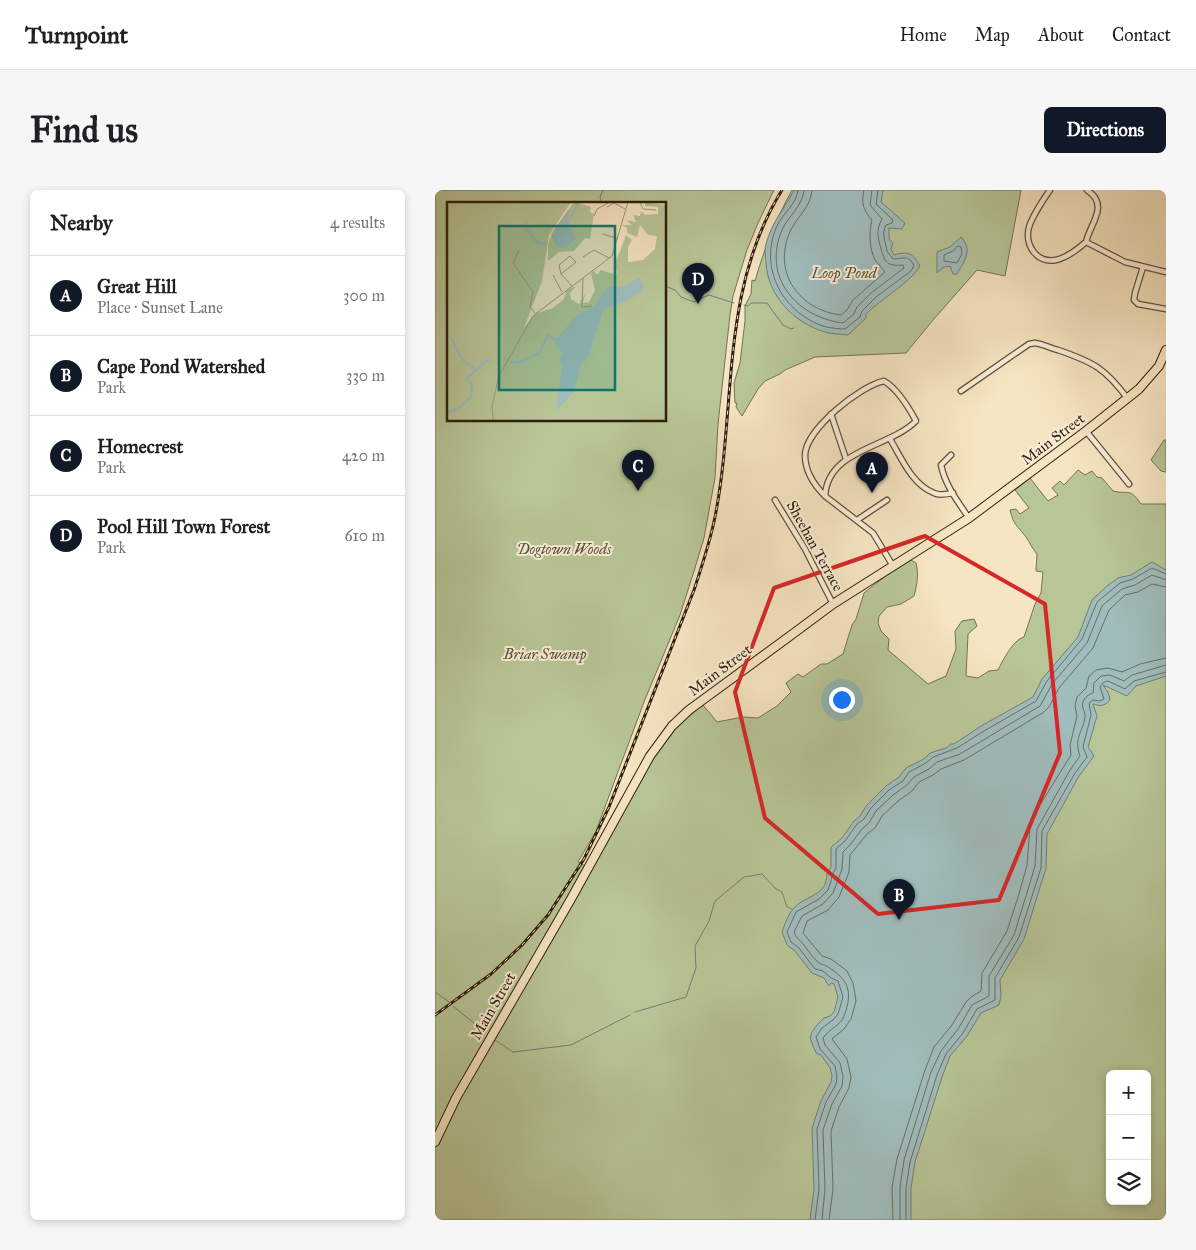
<!DOCTYPE html>
<html lang="en">
<head>
<meta charset="utf-8">
<style>
	body { margin:0; font-family:"IM FELL Great Primer",serif; background:#f6f6f6; color:#202124 }
	.controls { position:absolute; right:15px; bottom:15px; display:grid; overflow:hidden; border-radius:8px; box-shadow:0 2px 8px #0003 }
	.controls button { width:45px; height:45px; display:grid; place-items:center; padding:0; border:0; border-bottom:1px solid #e0e0e0; background:#fff; color:#202124; font:25px sans-serif }
	.you { position:absolute; left:406px; top:509px; width:18px; height:18px; margin:-12px; border:4px solid #fff; border-radius:50%; background:#1a73e8; box-shadow:0 0 0 8px #1a73e833 }
	.badge { display:grid; place-items:center; width:32px; height:32px; border-radius:50%; background:#111827; color:#fff; font-size:16px; font-weight:700 }
	.pin { position:absolute; translate:-50% -41px; filter:drop-shadow(0 1px 2px #0008) }
	.pin::after { content:''; position:absolute; top:26px; width:18px; height:15px; background:inherit; clip-path:polygon(0 0,100% 0,50% 100%) }
	.list { margin:0; padding:0; list-style:none }
	h2 { display:flex; justify-content:space-between; align-items:center; height:65px; margin:0; padding:0 20px; font-size:21px }
	h2 small { font-size:16px; font-weight:400; color:#757577 }
	.list li { display:grid; grid-template-columns:32px 1fr auto; gap:15px; align-items:center; box-sizing:border-box; height:80px; padding:0 20px; border-top:1px solid #e0e0e0 }
	.list b { display:block; font-size:19px; white-space:nowrap }
	.list p { margin:0; font-size:16px; white-space:nowrap; color:#757577 }
	.list em { font-size:16px; font-style:normal; color:#757577 }
	.icon { flex:none; width:28px; height:28px; fill:none; stroke:currentColor; stroke-width:2; stroke-linecap:round; stroke-linejoin:round }
	.map { position:relative; flex:none; width:731px; height:1030px; overflow:hidden; border-radius:8px }
	header { display:flex; align-items:center; gap:30px; box-sizing:border-box; height:70px; padding:0 25px; background:#fff; border-bottom:1px solid #e0e0e0 }
	header strong { font-size:24px }
	nav { display:flex; gap:28px; margin-inline-start:auto; font-size:18px }
	.intro { display:flex; align-items:center; justify-content:space-between; box-sizing:border-box; height:120px; padding:0 30px }
	h1 { margin:0; font-size:35px }
	.button { padding:12px 22px; border-radius:8px; background:#111827; color:#fff; font-size:18px; font-weight:700 }
	main { display:flex; gap:30px; padding:0 30px }
	aside { flex:1; background:#fff; border-radius:8px; box-shadow:0 2px 8px #0003 }
	.map>svg:first-child { display:block }
	.green { fill:#b8c697; stroke:#747252; fill-rule:evenodd }
	.water { fill:#a0bdbd; stroke:#737d77 }
	.lines { fill:none; stroke-linecap:round; stroke-linejoin:round }
	.shore { stroke:#686e65; stroke-width:1 }
	.stream { stroke:#737d77; stroke-width:1 }
	.street-casing { stroke:#61503a; stroke-width:7 }
	.primary-casing { stroke:#2f1e0d; stroke-width:10 }
	.street { stroke:#f9eed7; stroke-width:4.5 }
	.primary { stroke:#f6e5c2; stroke-width:8 }
	.rail-casing { stroke:#2f1e0d; stroke-width:3 }
	.rail { stroke:#f9eed7; stroke-width:1; stroke-dasharray:4; stroke-linecap:butt }
	.marked { fill:none; stroke:#d62828; stroke-width:4; stroke-linejoin:round }
	.labels { text-anchor:middle; stroke-width:4; stroke-linejoin:round; paint-order:stroke }
	.park-label { font-size:15px; font-style:italic; fill:#585036; stroke:#f9eed7 }
	.street-label { font-size:15px; fill:#2f1e0d; stroke:#f9eed7 }
	.inset-river { fill:none; stroke:#a0bdbd; stroke-width:2.5 }
	.inset-road { fill:none; stroke:#a6957a; stroke-width:1 }
	.view { fill:#0f766e; fill-opacity:0.15; stroke:#0f766e; stroke-width:2.5 }
	.inset-edge { fill:none; stroke:#2f1e0d; stroke-width:2.5 }
</style>
</head>
<body>
<header>
<strong>Turnpoint</strong>
<nav><a>Home</a><a>Map</a><a>About</a><a>Contact</a></nav>
</header>
<div class="intro"><h1>Find us</h1><a class="button">Directions</a></div>
<main>
<aside>
<h2>Nearby<small>4 results</small></h2>
<ul class="list">
<li><span class="badge">A</span><div><b>Great Hill</b><p>Place · Sunset Lane</p></div><em>300 m</em></li>
<li><span class="badge">B</span><div><b>Cape Pond Watershed</b><p>Park</p></div><em>330 m</em></li>
<li><span class="badge">C</span><div><b>Homecrest</b><p>Park</p></div><em>420 m</em></li>
<li><span class="badge">D</span><div><b>Pool Hill Town Forest</b><p>Park</p></div><em>610 m</em></li>
</ul>
</aside>
<div class="map">
<svg width="731" height="1030" viewBox="0 0 731 1030">
	<rect width="100%" height="100%" fill="#f6e5c2"/>
	<filter id="stains"><feTurbulence type="fractalNoise" baseFrequency=".004" numOctaves="4"/><feColorMatrix values="0 0 0 0 .2 0 0 0 0 .09 0 0 0 0 .02 0 0 0 .5 -.17"/></filter>
	<radialGradient id="worn" r=".72"><stop offset=".6" stop-color="#630" stop-opacity="0"/><stop offset="1" stop-color="#630" stop-opacity=".3"/></radialGradient>
	<g class="green">
		<path d="M0,0H339L323,33L312,60L298,106L295,125L283,234L280,288L269,348L260,378L245,425L209,512L161,641L143,672L156,679L224,557L245,533L268,515L282,532L308,527L323,528L342,516L356,502L351,493L363,484L368,487L386,474H392L408,464L417,435L421,429L429,403L452,385L476,370L481,373C484,384 482,395 479,406L466,414L452,417L444,426L443,433L446,441L454,449L453,460L493,494L511,486L521,459L520,441L527,431L539,429L542,436L533,444L531,486L543,488L554,481L563,480C568,470 578,450 589,447L600,414L606,403L608,382L601,381L602,364C597,358 595,353 591,347C582,335 579,336 575,320L581,319L585,324L594,318L580,300L595,288L613,311L623,305L617,298L625,291L629,295L643,280L650,285L657,281L662,287L667,288L678,301C695,305 694,297 706,314H731V1030H0ZM14,14H230V230H14ZM675,884H712V1011H675Z"/>
		<path d="M357,0H586L570,86L542,80L498,130L471,163L380,167L350,180L345,184L330,191L323,199L307,226L301,217L302,213H300L299,193L305,173L310,131V116L316,104L317,90L320,91C329,59 341,29 357,0Z"/>
		<path d="M729,250H731V282L726,281L716,270Z"/>
	</g>
	<g class="water">
		<path d="M359,0H448L446,12L470,33L467,39L454,38V49L458,53L456,59L459,65C473,61 478,63 485,76C476,92 446,109 431,124V128L413,145C405,144 397,144 390,142C359,133 333,106 331,73C331,67 329,60 331,54C337,31 349,20 359,0Z"/>
		<path d="M526,47C538,60 530,70 522,84H518L515,76L509,77L502,83V62L515,57Z"/>
		<path d="M717,372L731,380V486L701,496L692,506L668,495L673,502L675,510C669,517 665,516 658,514L662,526L653,557L659,566L644,586L612,644L611,678L589,749L565,790L566,806L564,815L546,823L532,846L515,866L507,887L480,972L476,998V1030H375L379,999L377,938L386,911L396,892L397,886L395,878L386,865L381,863L375,848L377,842L382,835L389,828L395,826L399,822L403,807L399,794L396,793L394,796L389,788L377,783L360,761L352,755L347,742C350,734 353,724 359,718C372,704 392,707 392,683L396,677V657L407,648L419,631L425,626L432,615L451,596L464,587L471,578L489,569L495,563L511,558L516,554H519L546,536L598,507L607,489L643,447L657,410L672,396L683,388L696,385Z"/>
	</g>
	<g class="lines">
		<g class="shore">
			<path d="M363,0C362,14 347,24 342,36C323,78 348,124 391,137C397,138 404,139 410,139L425,127L427,121L441,107L476,81L479,76C474,64 468,69 458,69L452,61C451,53 446,44 451,35L457,33L458,30L441,14L443,0"/>
			<path d="M369,0C368,16 353,26 347,40C327,87 361,127 408,133L419,124L422,117L436,103L469,78L468,75C450,77 449,70 445,55C442,45 442,38 447,29L435,15L437,0"/>
			<path d="M377,0C376,18 360,28 354,44C338,84 365,120 406,125L412,120L418,110L450,82C447,78 443,74 440,70C434,58 434,42 437,30C428,20 426,13 429,0"/>
			<path d="M523,56L526,57L527,64L522,73L509,71V65L518,61Z"/>
			<path d="M380,1030L384,999L382,939L391,912L401,894L402,886L400,876L385,859L381,847L387,838L398,830L403,824L408,807L403,791L396,788L388,781L380,779L364,758L356,752L352,742L361,722L384,709L393,700L396,691L397,685L401,678V659L410,651L422,634L429,629L436,618L454,600L468,591L474,582L491,573L498,567L522,558L549,541L601,511L612,491L647,449L662,412L685,393L698,389L717,378L731,384"/>
			<path d="M387,1030L390,999L388,940L397,914L407,896L408,886L405,873L390,855L388,848C394,839 406,835 409,826C418,802 414,790 393,777C390,774 385,775 383,772C377,768 373,759 368,754C364,749 361,748 359,742L367,726L388,714L398,703L407,679L408,662L415,655L427,639L434,633L441,621L458,605L472,595L479,587L494,579L502,572L525,564L605,516L617,494L652,453L667,416L687,399L700,395L717,385L731,390"/>
			<path d="M394,1030L398,999L396,941L404,917L414,898L416,887L412,869L397,849L409,839L416,829L421,811L418,793L412,781L396,769L387,766L368,743L372,731L393,720L404,707L414,682L415,665L432,644L440,638L447,626L463,611L477,601L484,592L498,585L506,579L529,570L609,522L614,517L624,498L658,458L674,420L690,405L703,402L717,394L731,397"/>
			<path d="M458,1030L457,997L462,969L490,880L499,857L517,835L531,812L536,807L546,801L547,783L572,741L584,704L592,675L595,636L605,615L636,565L635,555L642,526L640,516L642,507L651,498L654,486L661,480L673,478L687,482L705,474L731,468"/>
			<path d="M465,1030V997L469,970L496,882L506,861L523,839L537,815L554,806V786L579,745L591,706L600,676L602,639L635,580L645,566C638,546 649,542 650,526C650,520 645,516 649,510C651,506 655,504 658,503L659,493L666,486L675,485L689,491L697,485L731,475"/>
			<path d="M471,1030V998L475,972L502,885L511,864L528,843L542,819L560,810V788L584,747L606,678L607,641L640,583L652,567L648,557L656,525L654,513L658,510L665,511L669,509L665,497L669,492L673,491L690,499L699,491L731,482"/>
		</g>
		<g class="stream">
			<path d="M167,14L165,7L168,0"/>
			<path d="M230,96L240,100L246,107L259,112L274,105L299,113"/>
			<path d="M309,115L313,116L316,113H332L348,135L356,139L359,138"/>
			<path d="M0,802L14,812"/>
			<path d="M18,816L51,843"/>
			<path d="M200,822L251,807L261,778L260,756L274,731L280,711L309,687L327,684L340,698L347,702L352,717L357,719"/>
			<path d="M60,850L78,862L136,855L195,825"/>
		</g>
		<defs>
			<g id="street">
				<path d="M615,0C608,10 600,22 595,34C588,52 600,74 621,70C631,68 643,59 651,52C655,34 675,15 652,0"/>
				<path d="M651,52L690,72L731,82"/>
				<path d="M708,77L700,103L699,110L703,114L731,119"/>
				<path d="M449,191C463,199 474,218 481,231C454,258 393,259 390,306C379,295 370,281 370,265C371,239 425,196 449,191Z"/>
				<path d="M526,201L594,154L600,153C608,154 615,158 623,160C658,172 670,178 693,209"/>
				<path d="M396,224L411,269"/>
				<path d="M651,241L694,294"/>
				<path d="M455,249C466,267 477,295 499,303C504,306 512,304 518,303"/>
				<path d="M516,265L506,275C510,295 523,312 534,328"/>
				<path d="M390,306L438,343L458,376"/>
				<path d="M340,310L370,359L398,414"/>
				<path d="M422,330L452,310"/>
			</g>
			<path id="primary" d="M0,952L21,908L136,709L215,566L237,536L254,520L359,443L398,414L534,328L651,241L704,199L724,176L731,160"/>
		</defs>
		<use href="#street" class="street-casing"/>
		<use href="#primary" class="primary-casing"/>
		<use href="#street" class="street"/>
		<use href="#primary" class="primary"/>
		<defs>
			<path id="rail" d="M0,825L56,784L87,755L113,725L149,669L174,617L259,400C267,376 275,352 280,327C302,216 284,102 347,0"/>
		</defs>
		<use href="#rail" class="rail-casing"/>
		<use href="#rail" class="rail"/>
	</g>
	<path class="marked" d="M490,346L610,414L625,563L564,710L443,724L330,628L300,502L339,398Z"/>
	<g class="labels">
		<g class="park-label">
			<text x="409" y="88">Loop Pond</text>
			<text x="129" y="364">Dogtown Woods</text>
			<text x="110" y="469">Briar Swamp</text>
		</g>
		<g class="street-label">
			<text transform="translate(618 249) rotate(-37)" y="5">Main Street</text>
			<text transform="translate(380 356) rotate(61)" y="5">Sheehan Terrace</text>
			<text transform="translate(285 480) rotate(-37)" y="5">Main Street</text>
			<text transform="translate(58 816) rotate(-60)" y="5">Main Street</text>
		</g>
	</g>
	<g transform="translate(12 12)">
		<rect width="219" height="219" fill="#f6e5c2"/>
		<path d="M0,0H124L102,33L95,79L77,126L88,112L106,106L117,97L120,88L129,84L123,91L124,97L132,102L138,92L136,101L142,100L148,88L144,71L147,69L150,73L154,68L169,73L170,69L166,67L179,33L185,38L181,45V60L196,58L208,47L210,34L201,33L193,23L190,35L180,31V26L175,23H185L179,18L189,20L186,13L193,14L194,9L198,13L211,12V5L198,4V0L219,3V219H0ZM127,0L144,5L143,10L147,12L143,37L138,36L127,49L112,50L101,59V42L108,26Z" fill="#b8c697"/>
		<path d="M121,8L123,25L127,29L125,33L129,36L118,47L108,43L104,33ZM191,76L197,83L196,88L179,100L157,106L142,153L133,165L127,190L109,209L115,165L112,158L116,152L108,144L109,138L127,116L147,104L161,85L177,84Z" fill="#a0bdbd"/>
		<path class="inset-river" d="M123,17L131,1M80,18L78,25L84,33M84,34L91,41L100,42M4,135L15,157L29,169M84,154L92,152L101,133L109,138M63,160H74L83,155M19,177L42,157M0,210L11,207L24,195L25,182L20,178"/>
		<path class="inset-road" d="M193,0L196,7L209,8M160,5L167,1L178,7M147,14L150,7L163,0M156,32L171,37M72,48L66,61L86,90L83,105L88,111M123,54L129,60L114,72L112,63ZM136,55L147,48L162,56M114,72L125,84M106,73L115,90M136,76L135,105L145,104M46,219L45,204L52,174L86,114L165,54L181,0"/>
		<path class="view" d="M52,24H168V188H52Z"/>
		<rect width="219" height="219" class="inset-edge"/>
	</g>
	<rect width="100%" height="100%" filter="url(#stains)"/>
	<rect width="100%" height="100%" fill="url(#worn)"/>
</svg>
<div class="controls">
<button>+</button>
<button>−</button>
<button><svg class="icon" aria-label="layers" viewBox="0 0 24 24"><path d="M12 4l9 5-9 5-9-5zM3 14l9 5 9-5"/></svg></button>
</div>
<div class="you"></div>
<div class="pin badge" style="left:437px;top:303px">A</div>
<div class="pin badge" style="left:464px;top:730px">B</div>
<div class="pin badge" style="left:203px;top:301px">C</div>
<div class="pin badge" style="left:263px;top:114px">D</div>
</div>
</main>
</body>
</html>
